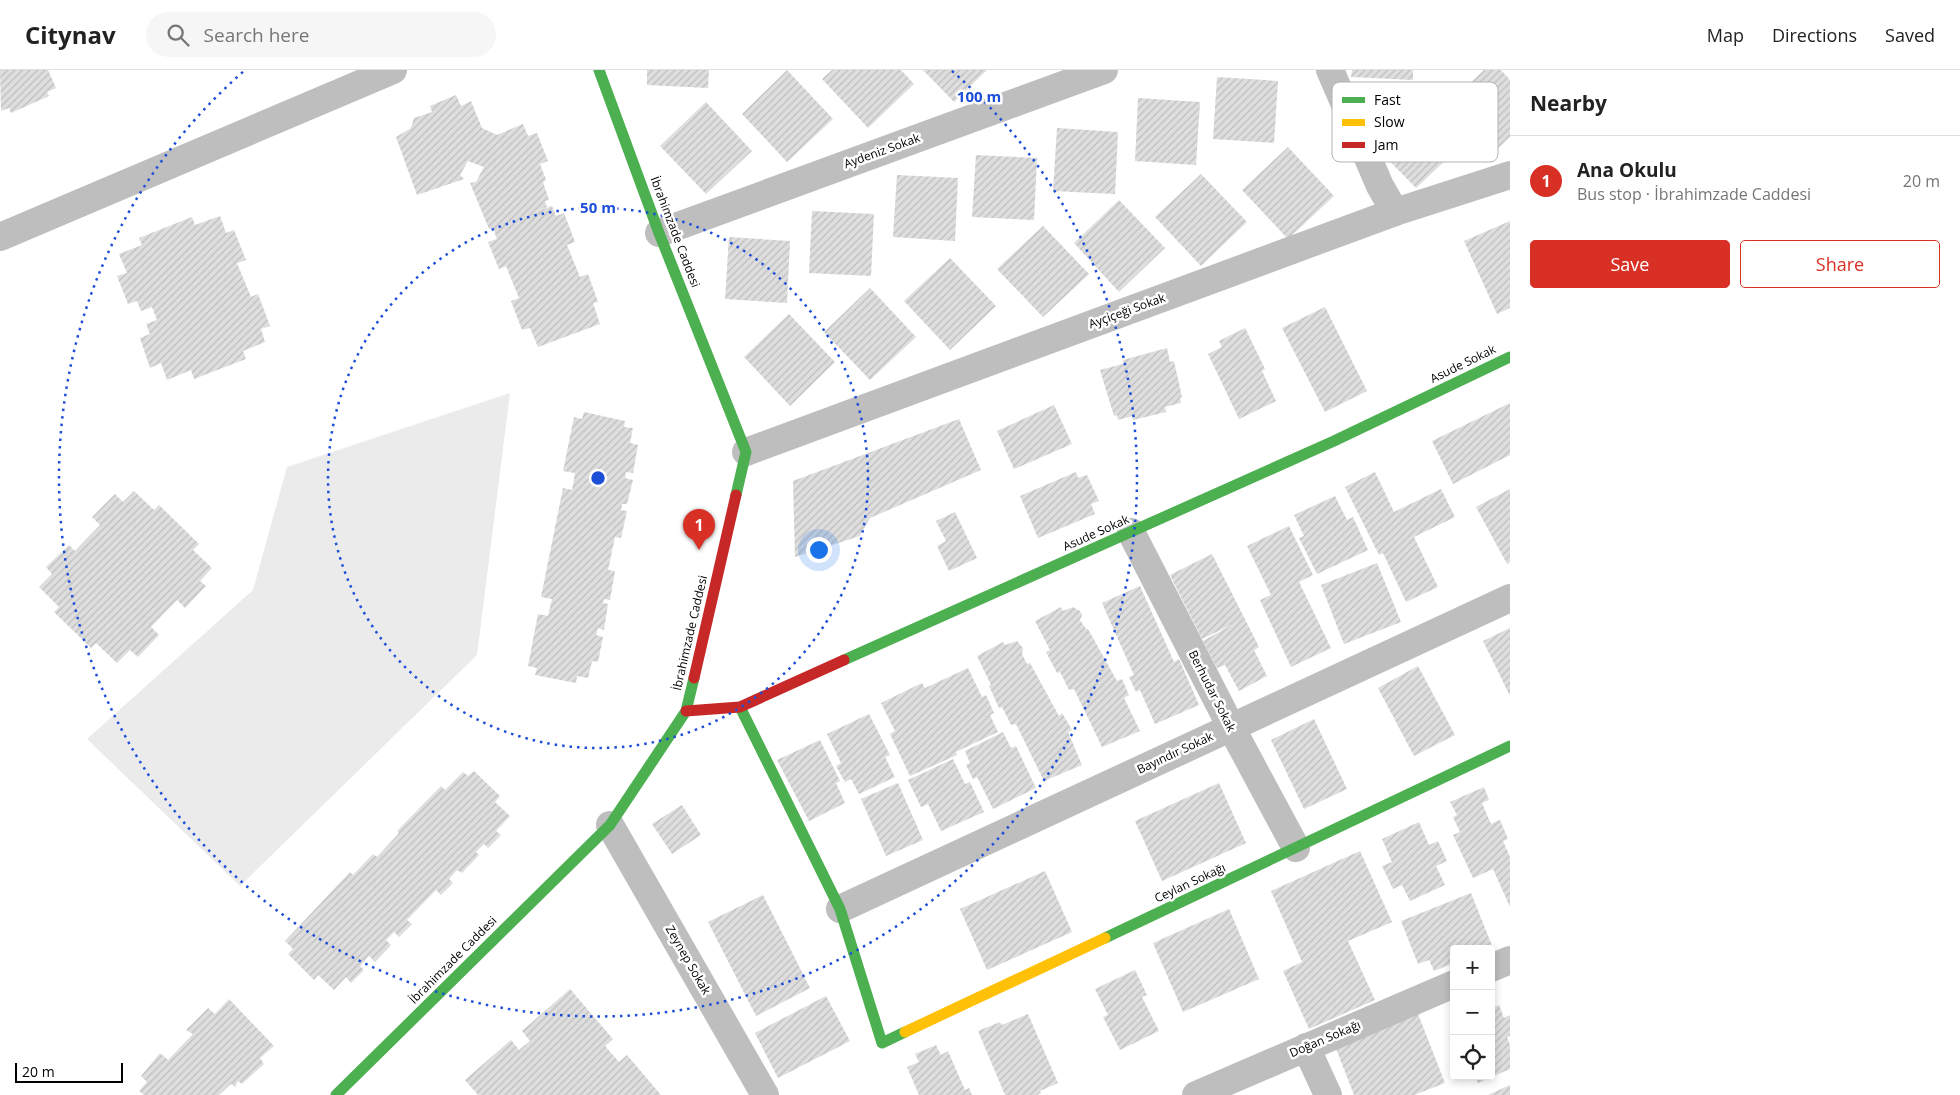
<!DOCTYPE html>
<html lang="en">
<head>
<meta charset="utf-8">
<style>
	body { margin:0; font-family:"Open Sans",sans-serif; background:#f6f6f6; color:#222 }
	.controls { position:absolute; right:15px; bottom:15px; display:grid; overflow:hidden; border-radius:5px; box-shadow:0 2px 8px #0003 }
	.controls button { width:45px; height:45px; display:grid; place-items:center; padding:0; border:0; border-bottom:1px solid #e0e0e0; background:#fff; color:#222; font:25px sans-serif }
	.scale { position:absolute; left:15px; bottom:12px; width:108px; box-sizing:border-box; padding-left:5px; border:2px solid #000; border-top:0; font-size:14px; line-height:18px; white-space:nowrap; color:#000; -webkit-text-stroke:4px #fff; paint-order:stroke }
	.you { position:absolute; left:818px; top:479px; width:18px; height:18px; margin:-12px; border:4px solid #fff; border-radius:50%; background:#1a73e8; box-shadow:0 0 0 8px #1a73e833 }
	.badge { display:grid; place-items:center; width:32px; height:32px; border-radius:50%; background:#d93025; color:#fff; font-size:16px; font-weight:700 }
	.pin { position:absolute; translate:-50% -41px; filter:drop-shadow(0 1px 2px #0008) }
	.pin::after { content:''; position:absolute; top:26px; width:18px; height:15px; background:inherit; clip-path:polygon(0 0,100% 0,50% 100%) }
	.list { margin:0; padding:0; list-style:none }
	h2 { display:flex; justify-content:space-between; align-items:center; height:65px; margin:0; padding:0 20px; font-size:21px }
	h2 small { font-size:16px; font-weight:400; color:#767676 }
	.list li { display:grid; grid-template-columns:32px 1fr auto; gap:15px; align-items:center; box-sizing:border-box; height:90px; padding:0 20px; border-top:1px solid #e0e0e0 }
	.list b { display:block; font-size:19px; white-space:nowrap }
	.list p { margin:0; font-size:16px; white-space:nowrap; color:#767676 }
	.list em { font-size:16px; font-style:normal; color:#767676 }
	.actions { display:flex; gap:10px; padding:15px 20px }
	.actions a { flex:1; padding:11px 0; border:1px solid #d93025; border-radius:5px; text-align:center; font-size:18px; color:#d93025 }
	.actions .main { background:#d93025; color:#fff }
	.icon { flex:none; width:28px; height:28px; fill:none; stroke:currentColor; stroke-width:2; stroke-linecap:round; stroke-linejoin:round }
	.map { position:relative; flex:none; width:1510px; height:1025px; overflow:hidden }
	header { display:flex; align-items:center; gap:30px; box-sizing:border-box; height:70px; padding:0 25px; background:#fff; border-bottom:1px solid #e0e0e0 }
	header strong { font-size:24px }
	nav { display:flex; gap:28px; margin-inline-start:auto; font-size:18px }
	.search { width:350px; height:45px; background:#f6f6f6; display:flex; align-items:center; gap:12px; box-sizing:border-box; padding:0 18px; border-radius:28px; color:#767676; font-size:19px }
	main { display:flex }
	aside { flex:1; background:#fff }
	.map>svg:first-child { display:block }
	.park { fill:#ebebeb }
	.building { fill:url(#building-hatch) }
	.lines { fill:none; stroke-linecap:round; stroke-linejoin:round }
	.street { stroke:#bebebe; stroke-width:28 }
	.fast { stroke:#4caf50; stroke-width:11 }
	.slow { stroke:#ffc107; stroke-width:11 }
	.jam { stroke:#c62828; stroke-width:11 }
	.ring { fill:none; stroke:#1d4ed8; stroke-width:2.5; stroke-dasharray:2.5 5 }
	.labels { text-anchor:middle; stroke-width:5; stroke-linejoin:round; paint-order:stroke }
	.street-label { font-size:12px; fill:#000; stroke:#fff }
	.key { fill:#fff; stroke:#b2b2b2; stroke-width:1 }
	.key-label { font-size:14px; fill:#000 }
	.centre { fill:#1d4ed8; stroke:#fff; stroke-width:2.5 }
	.ring-label { font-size:15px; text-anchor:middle; font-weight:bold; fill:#1d4ed8; stroke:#fff; stroke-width:5; stroke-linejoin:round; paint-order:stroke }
</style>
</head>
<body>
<header>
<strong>Citynav</strong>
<div class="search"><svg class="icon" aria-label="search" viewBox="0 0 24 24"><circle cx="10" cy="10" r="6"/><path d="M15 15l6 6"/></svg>Search here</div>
<nav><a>Map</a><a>Directions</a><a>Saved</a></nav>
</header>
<main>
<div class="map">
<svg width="1510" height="1025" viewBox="0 0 1510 1025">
	<defs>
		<pattern id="building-hatch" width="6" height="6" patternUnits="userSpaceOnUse" patternTransform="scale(1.25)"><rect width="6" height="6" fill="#dedede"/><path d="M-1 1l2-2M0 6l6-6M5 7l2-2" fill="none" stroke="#bdbdbd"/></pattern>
	</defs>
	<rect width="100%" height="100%" fill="#fff"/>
	<path class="park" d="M510,323L477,585L240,816L87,669L253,520L287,397Z"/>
	<g class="building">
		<path d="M0,0H48L56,18L47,22L49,26L11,43L9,38L1,41Z"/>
		<path d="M647,0H709L708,18L647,15Z"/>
		<path d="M787,0L833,49L787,92L742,44Z"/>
		<path d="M832,0H901L914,14L868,58L822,9Z"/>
		<path d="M923,0H987L954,32Z"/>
		<path d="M1352,0H1413V10L1351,7Z"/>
		<path d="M1484,0H1501L1510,10V67L1493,83L1447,35Z"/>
		<path d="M1217,7L1278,11L1274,73L1213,69Z"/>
		<path d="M456,25L461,36L471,31L482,58L497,65L523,54L528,66L537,63L548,91L540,94L546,110L543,112L549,130L545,131L547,137L528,144L552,136L556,146L564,143L575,172L567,175L580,207L588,204L598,232L593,233L600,254L538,277L530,258L522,260L511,231L519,228L506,196L499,199L488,172L497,169L493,158L489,159L470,113L476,112L484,97L468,91L460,105L464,109L417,125L396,67L411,58L414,48L432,42L430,36Z"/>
		<path d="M1415,27L1462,75L1416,118L1369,70Z"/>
		<path d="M1138,28L1200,32L1196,95L1135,91Z"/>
		<path d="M706,32L752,81L706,124L660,76Z"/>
		<path d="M1057,58L1118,62L1115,124L1053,121Z"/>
		<path d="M1288,77L1334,126L1288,169L1242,120Z"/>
		<path d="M976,85L1037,88L1034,150L972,147Z"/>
		<path d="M1201,104L1247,152L1201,196L1155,147Z"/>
		<path d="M897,105L958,108L955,171L893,167Z"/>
		<path d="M1119,130L1165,178L1119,222L1074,173Z"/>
		<path d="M812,141L874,144L871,206L809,203Z"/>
		<path d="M220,146L226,163L234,160L246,190L237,193L251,227L258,224L270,256L261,259L265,272L243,281L246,289L194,309L191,300L167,310L161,293L150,298L140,268L150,264L146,254L157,250L152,237L141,241L137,231L128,234L117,206L127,203L119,184L142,175L139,168L192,147L195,155Z"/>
		<path d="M1510,151V238L1497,244L1464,171Z"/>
		<path d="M1043,156L1089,204L1043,247L997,199Z"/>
		<path d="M729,167L790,171L787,233L725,229Z"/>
		<path d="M950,188L996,236L950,280L904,231Z"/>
		<path d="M870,218L916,267L870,310L824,262Z"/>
		<path d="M1325,237L1367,321L1325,342L1282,258Z"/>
		<path d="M789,244L835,292L790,336L744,287Z"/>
		<path d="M1245,258L1265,299L1262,301L1276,331L1239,349L1208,284L1222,277L1219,271Z"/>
		<path d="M1167,278L1170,292L1174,291L1182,327L1180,328L1181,333L1165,337L1166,342L1133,350L1132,346L1118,350L1117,345L1114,346L1100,300L1123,294V290Z"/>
		<path d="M1510,333V385L1453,414L1432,371Z"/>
		<path d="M1054,335L1072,374L1014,399L997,361Z"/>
		<path d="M584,342L625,351L624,357L633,358L630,373L638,375L633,403L626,402L625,408L633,410L627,434H622L621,440L627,441L621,468L615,467L608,500L615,501L610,530L604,529L603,533L608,534L604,560L598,558L596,565L603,567L598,592L592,591L588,608L577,606L576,613L535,605L537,598L528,596L538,544L548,546L552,529L541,527L563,418L572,420L575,403L563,401L574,347L582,349Z"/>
		<path d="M959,349L981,400L870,448L860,466L795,487L793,411Z"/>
		<path d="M1076,402L1078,408L1087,405L1099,431L1091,434L1095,444L1038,468L1020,426Z"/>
		<path d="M1375,402L1394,442L1441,419L1455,447L1414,467L1438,517L1406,532L1383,483L1379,485L1345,417Z"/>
		<path d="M1510,419V492L1507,494L1476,437Z"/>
		<path d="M134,421L154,440L159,435L199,474L193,480L212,498L200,511L206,516L185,538L177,530L151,557L159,565L138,587L130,580L117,593L96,573L91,578L54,542L59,537L39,517L52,504L46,497L69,475L75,481L100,455L92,447L115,424L123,432Z"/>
		<path d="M1335,426L1347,450L1353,447L1368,480L1317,504L1299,468L1304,466L1294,445Z"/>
		<path d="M955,442L977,488L949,501L937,476L946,471L936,451Z"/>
		<path d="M1289,456L1313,505L1299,512L1331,578L1291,597L1260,530L1271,525L1247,476Z"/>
		<path d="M1212,484L1259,577L1254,580L1267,606L1239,621L1225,595L1217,598L1203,571L1235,553L1202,569L1170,505Z"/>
		<path d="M1377,493L1401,552L1344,574L1321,515Z"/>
		<path d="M1140,516L1174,592L1179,589L1199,635L1155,654L1140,620L1136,622L1129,607L1134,605L1102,533Z"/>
		<path d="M1061,537L1063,541L1073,537L1080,541L1082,545L1080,550L1086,559H1088L1117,611L1122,609L1129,625L1124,628L1140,661L1102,677L1074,619L1069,620L1060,602L1057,603L1046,582L1050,580L1035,551Z"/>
		<path d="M1510,558V626L1483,571Z"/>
		<path d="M1017,571L1023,578L1022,584L1027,594L1030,593L1059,646L1062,643L1072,660L1068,662L1082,695L1044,711L1016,654L1011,655L1002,637L999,638L989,616L991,615L977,586L1003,572L1005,575Z"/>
		<path d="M1418,596L1455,665L1414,686L1378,618Z"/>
		<path d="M968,598L982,627L986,625L994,643L990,645L998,662L956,682L957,685L910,706L890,664L895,661L881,633L922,613L925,618Z"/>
		<path d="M869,644L890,685L885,687L895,707L859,724L851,709L845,712L836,696L841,693L827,664Z"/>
		<path d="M1314,649L1347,719L1304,739L1271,670Z"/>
		<path d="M1003,662L1011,678L1016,676L1036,718L993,739L977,707L973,709L966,695L970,693L965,681Z"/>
		<path d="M820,670L840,711L836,713L845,733L809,751L777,690Z"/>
		<path d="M953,689L965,714L970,712L984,742L941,761L928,734L921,737L908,710Z"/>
		<path d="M474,701L500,726L495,732L510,746L496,761L501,765L488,778L484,774L476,782L479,785L462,803L457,800L449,809L453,813L441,825L436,820L407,850L412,854L399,867L394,862L386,870L391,875L375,892L369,886L360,896L364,900L351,913L346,907L334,920L318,905L314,910L288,884L293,879L285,871L350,802L353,805L373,784L377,787L399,763L397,761L441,716L445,720L463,702L468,706Z"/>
		<path d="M898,713L923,770L886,786L861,729Z"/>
		<path d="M1219,713L1246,773L1162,811L1135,751Z"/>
		<path d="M1484,717L1489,730L1482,733L1491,754L1500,750L1508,769L1503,771L1510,787V837L1493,799L1473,808L1453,765L1460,762L1453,747L1457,745L1450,732Z"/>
		<path d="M682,735L701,765L672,784L652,754Z"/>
		<path d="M1419,752L1429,775L1438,771L1447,791L1436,796L1445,815L1410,831L1402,815L1393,819L1382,796L1392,792L1382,769Z"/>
		<path d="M1360,781L1392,852L1348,871L1375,930L1309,959L1283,901L1302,892L1271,821Z"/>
		<path d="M1045,801L1072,862L987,900L960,839Z"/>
		<path d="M1471,823L1493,878L1454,879V893L1434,901L1429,890L1418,894L1401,851Z"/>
		<path d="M763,825L810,918L756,946L708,852Z"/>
		<path d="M1229,839L1259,909L1183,942L1153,873Z"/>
		<path d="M1135,900L1147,925L1142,927L1159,961L1120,980L1103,947L1108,945L1095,919Z"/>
		<path d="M570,919L613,969L605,976L619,992L627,985L661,1025H478L465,1010L511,970L519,980L530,971L522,961Z"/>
		<path d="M826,926L850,971L778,1008L755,963Z"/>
		<path d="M229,929L274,976L260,988L264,994L242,1014L238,1011L235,1017L231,1014L219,1025H144L139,1021L147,1012L141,1006L160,983L168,990L193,964L186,960L208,938L215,944Z"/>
		<path d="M1499,935L1504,948L1510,945V966L1507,967L1510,975V999L1478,1013L1475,1006H1491V938Z"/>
		<path d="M1028,944L1058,1013L1040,1021L1041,1023L1037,1025H1005L978,961L1000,952L1002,955Z"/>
		<path d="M1418,944L1445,1013L1414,1025H1354L1335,976Z"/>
		<path d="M936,975L941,985L948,981L965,1020L969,1018L972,1025H919L907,997L919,992L915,984Z"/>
		<path d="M1510,1015V1025H1488Z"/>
	</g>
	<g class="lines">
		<g class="street">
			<path d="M1330,0L1380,116L1395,142"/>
			<path d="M659,163L1104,0"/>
			<path d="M0,167L393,0"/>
			<path d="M746,382L1395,142L1510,105"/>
			<path d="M1131,462L1231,657L1296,778"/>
			<path d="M610,755L765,1025"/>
			<path d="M840,839L1510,528"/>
			<path d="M1491,898L1510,890"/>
			<path d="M1306,977L1328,1025"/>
			<path d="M1196,1025L1454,914"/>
		</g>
		<g class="fast">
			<path d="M599,0L659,163L746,382L736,425"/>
			<path d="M844,590L1334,371L1510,287"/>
			<path d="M740,637L840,839L882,973L905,962"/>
			<path d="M1105,868L1510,676"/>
			<path d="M336,1025L610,755L686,641L694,608"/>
		</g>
		<path class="slow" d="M905,962L1105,868"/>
		<g class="jam">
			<path d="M694,608L736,425"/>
			<path d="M686,641L740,637L844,590"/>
		</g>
	</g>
	<g class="ring">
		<circle cx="598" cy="408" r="270"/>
		<path d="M952 1A539 539 0 1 1 244 1"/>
	</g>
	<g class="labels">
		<g class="street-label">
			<text transform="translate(882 81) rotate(-20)" y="4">Aydeniz Sokak</text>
			<text transform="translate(675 162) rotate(69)" y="4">İbrahimzade Caddesi</text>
			<text transform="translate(1127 241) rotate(-20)" y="4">Ayçiçeği Sokak</text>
			<text transform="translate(1463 294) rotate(-26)" y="4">Asude Sokak</text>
			<text transform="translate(1096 463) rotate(-24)" y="4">Asude Sokak</text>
			<text transform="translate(690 563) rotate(-77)" y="4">İbrahimzade Caddesi</text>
			<text transform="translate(1212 621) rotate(63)" y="4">Berhudar Sokak</text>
			<text transform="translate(1175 683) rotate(-25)" y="4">Bayındır Sokak</text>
			<text transform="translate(1190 813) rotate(-25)" y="4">Ceylan Sokağı</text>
			<text transform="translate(453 890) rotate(-45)" y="4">İbrahimzade Caddesi</text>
			<text transform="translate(688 890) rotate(60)" y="4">Zeynep Sokak</text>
			<text transform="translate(1325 969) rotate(-23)" y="4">Doğan Sokağı</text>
		</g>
	</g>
	<rect x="1332" y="12" width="166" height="80" rx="8" class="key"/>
	<rect x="1342" y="27" width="23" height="6" fill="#4caf50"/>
	<rect x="1342" y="49" width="23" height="7" fill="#ffc107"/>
	<rect x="1342" y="72" width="23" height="6" fill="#c62828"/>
	<g class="key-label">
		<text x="1374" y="35">Fast</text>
		<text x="1374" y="57">Slow</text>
		<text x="1374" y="80">Jam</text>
	</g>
	<circle cx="598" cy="408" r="8" class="centre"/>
	<g class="ring-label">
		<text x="979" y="32">100 m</text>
		<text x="598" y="143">50 m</text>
	</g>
</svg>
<div class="controls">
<button>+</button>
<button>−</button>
<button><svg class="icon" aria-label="locate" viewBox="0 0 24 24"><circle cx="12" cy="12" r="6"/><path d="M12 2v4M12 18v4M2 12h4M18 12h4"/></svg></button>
</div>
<div class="scale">20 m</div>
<div class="you"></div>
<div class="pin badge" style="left:699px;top:480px">1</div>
</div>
<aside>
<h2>Nearby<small></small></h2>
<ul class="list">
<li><span class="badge">1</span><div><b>Ana Okulu</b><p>Bus stop · İbrahimzade Caddesi</p></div><em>20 m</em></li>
</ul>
<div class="actions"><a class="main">Save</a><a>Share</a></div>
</aside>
</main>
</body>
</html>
